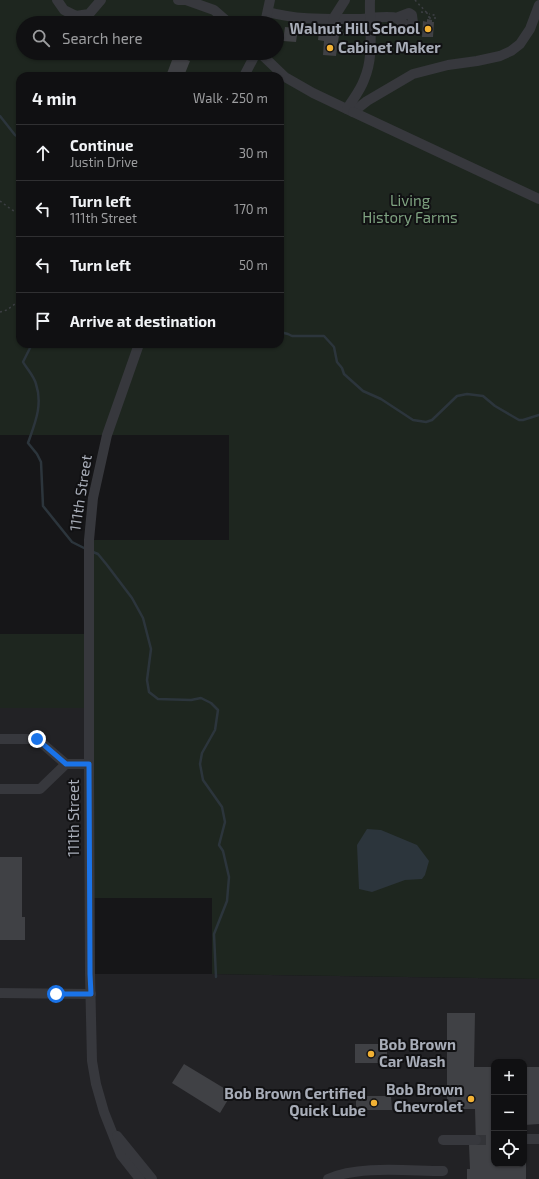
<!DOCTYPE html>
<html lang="en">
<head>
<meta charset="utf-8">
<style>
	body { margin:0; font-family:"Exo 2",sans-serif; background:#1e1e20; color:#f1f3f6 }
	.controls { position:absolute; right:12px; bottom:12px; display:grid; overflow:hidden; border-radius:8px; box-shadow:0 1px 3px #0004 }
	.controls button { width:36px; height:36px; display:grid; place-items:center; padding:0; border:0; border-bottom:1px solid #303032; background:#101012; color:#f1f3f6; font:20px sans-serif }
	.stop { position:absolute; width:12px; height:12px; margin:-9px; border:3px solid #1a73e8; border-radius:50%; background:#fff }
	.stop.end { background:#1a73e8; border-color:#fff; box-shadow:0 1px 4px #0008 }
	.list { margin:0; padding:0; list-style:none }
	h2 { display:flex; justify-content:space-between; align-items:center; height:52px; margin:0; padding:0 16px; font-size:17px }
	h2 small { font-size:13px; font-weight:400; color:#9c9d9f }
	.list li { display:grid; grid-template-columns:26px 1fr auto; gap:12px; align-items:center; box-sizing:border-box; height:56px; padding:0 16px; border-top:1px solid #303032 }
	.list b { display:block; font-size:15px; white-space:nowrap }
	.list p { margin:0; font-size:13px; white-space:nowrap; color:#9c9d9f }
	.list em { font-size:13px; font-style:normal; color:#9c9d9f }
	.icon { flex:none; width:22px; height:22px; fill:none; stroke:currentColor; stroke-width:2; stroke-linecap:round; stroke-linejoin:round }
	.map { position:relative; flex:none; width:539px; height:1179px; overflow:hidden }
	.search { position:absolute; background:#101012; box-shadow:0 1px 3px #0004; left:16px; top:16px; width:268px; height:44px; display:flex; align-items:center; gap:10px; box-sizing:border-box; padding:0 14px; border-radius:22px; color:#9c9d9f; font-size:15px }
	.panel { position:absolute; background:#101012; box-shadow:0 1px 3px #0004; left:16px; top:72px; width:268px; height:276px; border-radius:12px }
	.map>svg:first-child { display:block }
	.built { fill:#222225; fill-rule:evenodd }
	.green { fill:#1e261f; fill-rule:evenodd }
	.water { fill:#2c353c }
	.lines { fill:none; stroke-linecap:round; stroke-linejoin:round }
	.stream { stroke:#2c353c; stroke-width:2.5 }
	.building { fill:#404145 }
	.minor-tunnel { stroke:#333438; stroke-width:10; stroke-dasharray:10 5; stroke-linecap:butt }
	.path { stroke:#3d3f44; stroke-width:1.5; stroke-dasharray:2 3; stroke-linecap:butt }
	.minor { stroke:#37383d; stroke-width:10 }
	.route { stroke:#1a73e8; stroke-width:5 }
	.poi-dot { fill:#f2b134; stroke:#111113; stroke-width:1.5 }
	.labels { text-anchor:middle; stroke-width:4; stroke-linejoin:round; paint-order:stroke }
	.poi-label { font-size:15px; font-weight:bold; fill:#a8adb8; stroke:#111113; text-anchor:end }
	.park-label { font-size:15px; fill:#7fa381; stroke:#111113 }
	.street-label { font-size:15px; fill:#a8adb8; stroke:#111113 }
</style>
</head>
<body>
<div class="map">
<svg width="539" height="1179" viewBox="0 0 539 1179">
	<rect width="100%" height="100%" fill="#161618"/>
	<path class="built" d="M0,708H89L90,974H212L539,979V1179H0ZM494,1062H524V1164H494Z"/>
	<path class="green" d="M0,0H539V979L212,974V898H90L89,708H0V634H89V540H229V435H0ZM23,23H277V53H23ZM20,76H280V344H20Z"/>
	<path class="water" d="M367,829L381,830L417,845L429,861L425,875L422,879L405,880L372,892L359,889L357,845Z"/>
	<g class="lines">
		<g class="stream">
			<path d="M0,116L15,135L20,138"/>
			<path d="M280,332L288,334L292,336H324L334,347L337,362L342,368L344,374L363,391L381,399L413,420L426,422L432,420L457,396L467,394L483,396L495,406L519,420H523L539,415"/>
			<path d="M32,344L23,362C27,369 34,376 36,384C43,405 35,423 28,443L37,454L41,462L43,506L72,542L84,548"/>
			<path d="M93,552L98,554L107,565L132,598L143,618L151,649L147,680L149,692L158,699L191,700L201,698L211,703L218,710L215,730L202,753L200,764L203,780L222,807L225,822L219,845L223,851L229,877L227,901L214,934L216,977"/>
		</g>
	</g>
	<g class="building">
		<path d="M427,19L432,20V22H434L433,37H422L423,21L427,22Z"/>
		<path d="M285,27L298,28L296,42L283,41Z"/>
		<path d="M319,32L339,35L336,56L323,55L324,41L318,40Z"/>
		<path d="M174,55L190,61L184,76H166Z"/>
		<path d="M0,857H22V917H25V940H0Z"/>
		<path d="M447,1013H475L474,1067H494V1164H524V1147H526V1179H467V1169H470L469,1145H476L475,1109H447Z"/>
		<rect x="355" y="1044" width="32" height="19"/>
		<path d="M184,1064L232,1093L220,1113L172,1083Z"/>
		<path d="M524,1067H539V1124L524,1125Z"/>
		<path d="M356,1096H391L392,1110H356Z"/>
	</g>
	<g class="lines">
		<path class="minor-tunnel" d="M476,1140H494"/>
		<g class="path">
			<path d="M415,0L427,13"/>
			<path d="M421,12L427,13L429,15V19"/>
			<path d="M429,18H436L434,15L429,14"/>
			<path d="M327,31L344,34L343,32L339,28"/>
			<path d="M0,201L12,210L20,213"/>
			<path d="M0,312L7,310L20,300"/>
		</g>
		<g class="minor">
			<path d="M57,0L64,10L76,16L89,14L101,0"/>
			<path d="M178,0H186L214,10L229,23"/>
			<path d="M268,12C297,20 326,19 356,19C365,19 390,15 396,18C401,20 403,25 409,27L413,23L412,15L409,13L396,18"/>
			<path d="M333,19L345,0"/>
			<path d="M265,23L270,0"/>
			<path d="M260,53L285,77L313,93L353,112L367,101L413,74L448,65L477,61L500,56L511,51L520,44L530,29L539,5"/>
			<path d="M244,76L256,53"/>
			<path d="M347,109C353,99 360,91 364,80C375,55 369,26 370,0"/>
			<path d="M353,112L539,199"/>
			<path d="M139,344L107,435L93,498L89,540V775L90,974L92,1061L96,1084L104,1112L121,1155L140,1179"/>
			<path d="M0,739H37L66,764H89"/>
			<path d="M0,789H40L66,764"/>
			<path d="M0,993L91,994"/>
			<path d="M117,1136L152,1179"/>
			<path d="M524,1139H539"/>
			<path d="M443,1140H476"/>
			<path d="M328,1179C359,1165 409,1171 443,1171"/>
		</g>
	</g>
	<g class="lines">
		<path class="route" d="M37,739L66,764H89L90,974L91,994H56"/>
	</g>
	<g class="poi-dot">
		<circle cx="428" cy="29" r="4"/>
		<circle cx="330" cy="48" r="4"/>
		<circle cx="371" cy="1054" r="4"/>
		<circle cx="471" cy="1099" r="4"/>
		<circle cx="374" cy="1103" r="4"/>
	</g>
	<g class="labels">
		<g class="poi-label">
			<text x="420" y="34">Walnut Hill School</text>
			<text x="338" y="53" text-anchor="start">Cabinet Maker</text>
			<text x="379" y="1050" text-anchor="start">Bob Brown<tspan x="379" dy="17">Car Wash</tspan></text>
			<text x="463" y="1095">Bob Brown<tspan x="463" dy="17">Chevrolet</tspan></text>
			<text x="366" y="1099">Bob Brown Certified<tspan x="366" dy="17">Quick Lube</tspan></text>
		</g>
		<g class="park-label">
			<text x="410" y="206">Living<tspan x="410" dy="17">History Farms</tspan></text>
		</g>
		<g class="street-label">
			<text transform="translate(81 493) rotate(-81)" y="5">111th Street</text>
			<text transform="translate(74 818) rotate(-90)" y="5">111th Street</text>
		</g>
	</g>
</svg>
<div class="controls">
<button>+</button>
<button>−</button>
<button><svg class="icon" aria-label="locate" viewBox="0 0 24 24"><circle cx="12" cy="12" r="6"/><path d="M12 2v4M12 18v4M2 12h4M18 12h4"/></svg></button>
</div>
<div class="stop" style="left:56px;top:994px"></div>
<div class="stop end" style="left:37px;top:739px"></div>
<div class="search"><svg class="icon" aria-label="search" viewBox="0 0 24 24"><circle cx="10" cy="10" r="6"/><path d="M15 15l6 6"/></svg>Search here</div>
<section class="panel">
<h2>4 min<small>Walk · 250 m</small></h2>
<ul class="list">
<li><svg class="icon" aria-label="ahead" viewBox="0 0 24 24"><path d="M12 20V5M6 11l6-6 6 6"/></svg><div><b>Continue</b><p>Justin Drive</p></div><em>30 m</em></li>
<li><svg class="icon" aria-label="left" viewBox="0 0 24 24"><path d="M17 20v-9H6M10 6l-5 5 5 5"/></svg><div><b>Turn left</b><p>111th Street</p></div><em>170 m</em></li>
<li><svg class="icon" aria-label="left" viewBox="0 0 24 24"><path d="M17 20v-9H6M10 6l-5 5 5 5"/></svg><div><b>Turn left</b></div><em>50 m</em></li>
<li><svg class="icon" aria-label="arrive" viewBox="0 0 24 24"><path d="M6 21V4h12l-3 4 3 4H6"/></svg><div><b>Arrive at destination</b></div></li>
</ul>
</section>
</div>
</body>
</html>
